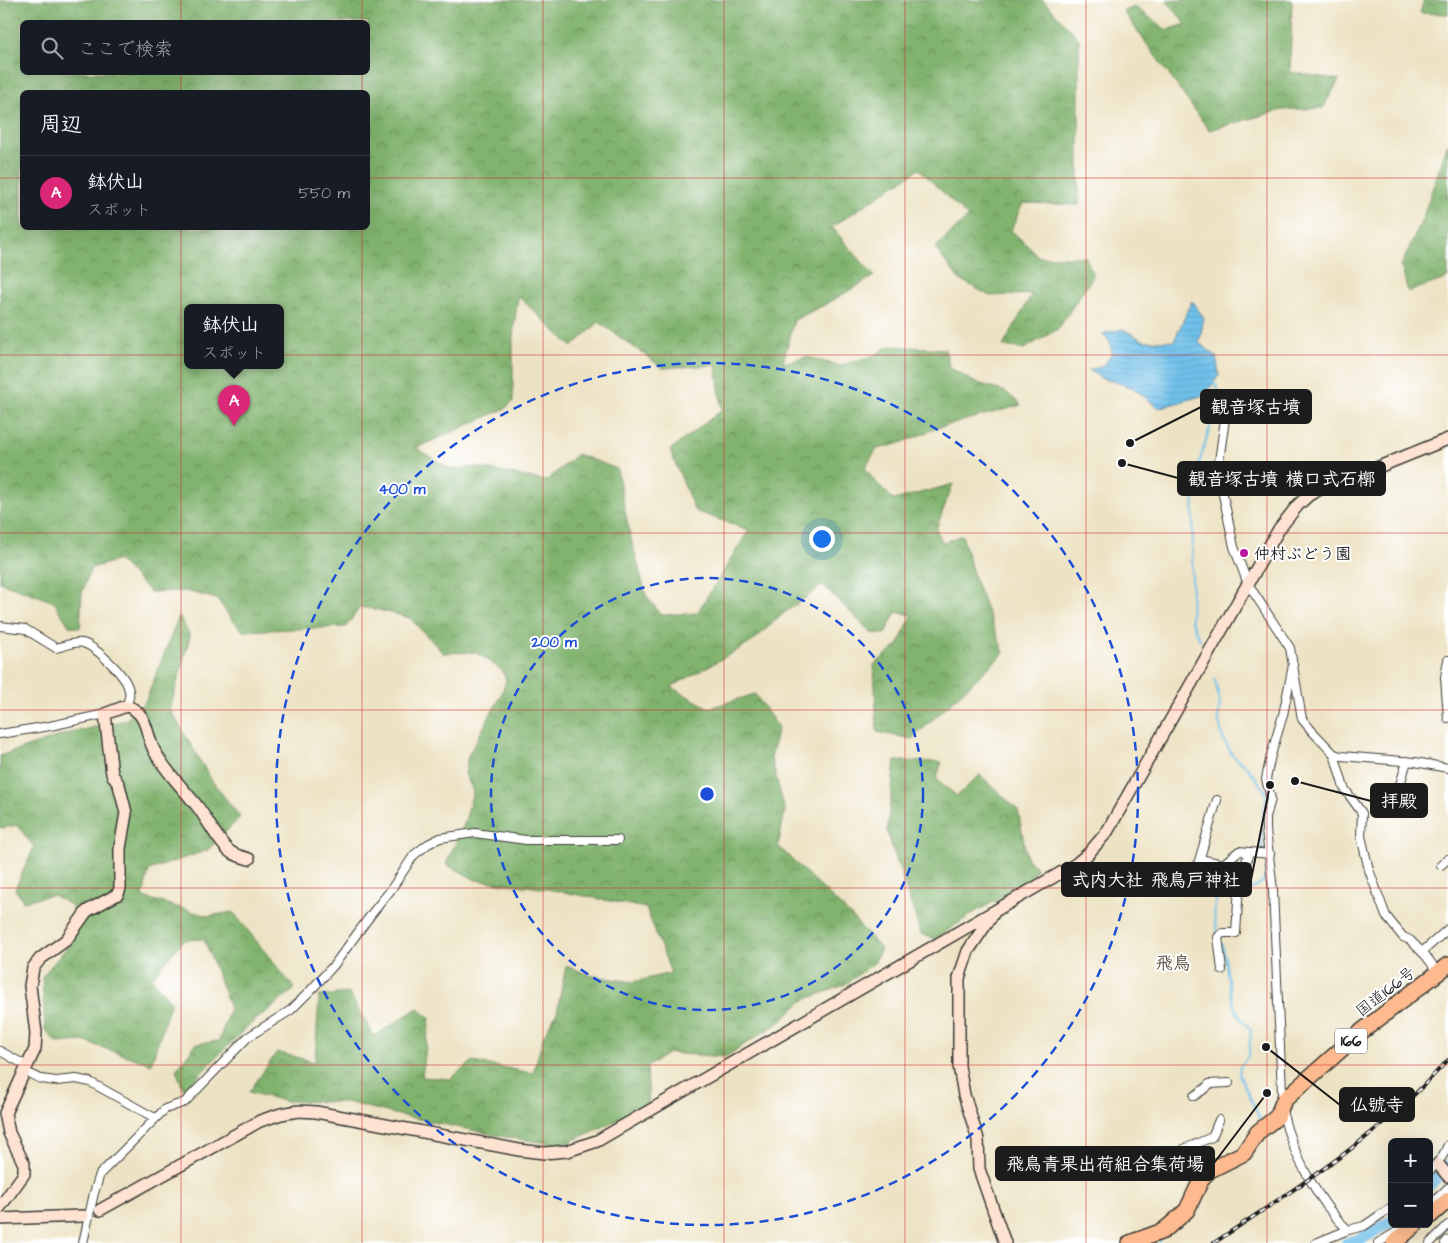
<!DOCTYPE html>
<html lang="ja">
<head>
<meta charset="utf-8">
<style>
	body { margin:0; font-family:"Architects Daughter","Klee One",sans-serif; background:#20242c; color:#f1f3f6 }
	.controls { position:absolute; right:15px; bottom:15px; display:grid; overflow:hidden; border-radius:8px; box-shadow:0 5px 20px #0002 }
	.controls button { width:45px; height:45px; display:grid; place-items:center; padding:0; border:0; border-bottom:1px solid #363941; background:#171b24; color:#f1f3f6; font:25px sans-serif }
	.you { position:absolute; left:821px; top:538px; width:18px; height:18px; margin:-12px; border:4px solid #fff; border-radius:50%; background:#1a73e8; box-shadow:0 0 0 8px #1a73e833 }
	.badge { display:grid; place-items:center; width:32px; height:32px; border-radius:50%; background:#db2777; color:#fff; font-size:16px; font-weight:700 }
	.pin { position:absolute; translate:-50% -41px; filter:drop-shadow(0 1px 2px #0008) }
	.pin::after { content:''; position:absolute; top:26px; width:18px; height:15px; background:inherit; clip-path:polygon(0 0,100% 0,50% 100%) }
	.popup { position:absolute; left:184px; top:304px; width:100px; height:65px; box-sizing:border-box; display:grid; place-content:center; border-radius:8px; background:#171b24; filter:drop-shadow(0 1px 4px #0005); font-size:16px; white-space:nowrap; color:#9ea1a6 }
	.popup b { font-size:19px; color:#f1f3f6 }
	.popup::after { content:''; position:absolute; left:50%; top:100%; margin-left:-10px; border:10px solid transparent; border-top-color:#171b24 }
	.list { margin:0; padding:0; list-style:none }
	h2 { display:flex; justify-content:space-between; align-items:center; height:65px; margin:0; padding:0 20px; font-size:21px }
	h2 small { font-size:16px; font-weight:400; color:#9ea1a6 }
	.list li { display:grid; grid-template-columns:32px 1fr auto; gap:15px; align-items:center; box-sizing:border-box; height:75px; padding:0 20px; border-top:1px solid #363941 }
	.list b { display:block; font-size:19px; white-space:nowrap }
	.list p { margin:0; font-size:16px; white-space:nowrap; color:#9ea1a6 }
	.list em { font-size:16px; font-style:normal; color:#9ea1a6 }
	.icon { flex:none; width:28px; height:28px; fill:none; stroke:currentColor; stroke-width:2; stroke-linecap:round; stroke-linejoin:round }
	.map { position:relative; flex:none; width:1448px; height:1243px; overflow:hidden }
	.search { position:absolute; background:#171b24; box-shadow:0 5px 20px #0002; left:20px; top:20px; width:350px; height:55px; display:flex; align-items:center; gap:12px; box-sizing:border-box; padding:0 18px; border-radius:8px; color:#9ea1a6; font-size:19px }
	.panel { position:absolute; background:#171b24; box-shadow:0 5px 20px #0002; left:20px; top:90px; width:350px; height:140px; border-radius:8px }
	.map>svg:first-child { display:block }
	.forest { fill:url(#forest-crowns); stroke:#4e6845; fill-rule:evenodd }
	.water { fill:url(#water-rules); stroke:#466e84 }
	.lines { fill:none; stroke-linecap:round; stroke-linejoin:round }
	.stream { stroke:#6fc1eb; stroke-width:2 }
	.river { stroke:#6fc1eb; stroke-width:12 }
	.street-casing { stroke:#3b3a35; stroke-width:10 }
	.secondary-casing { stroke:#3b3a35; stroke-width:14 }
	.highway-casing { stroke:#3b3a35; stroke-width:18 }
	.street { stroke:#fff; stroke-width:8 }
	.secondary { stroke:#fee3d2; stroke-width:11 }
	.highway { stroke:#fcba8e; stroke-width:15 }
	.rail-casing { stroke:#1c1c1c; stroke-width:4 }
	.rail { stroke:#fff; stroke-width:2; stroke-dasharray:5.5; stroke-linecap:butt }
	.grid { fill:none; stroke:#d62828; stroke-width:1; stroke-opacity:0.55 }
	.ring { fill:none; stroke:#1d4ed8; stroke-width:2.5; stroke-dasharray:9 6 }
	.poi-dot { fill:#b5179e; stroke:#fff; stroke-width:2 }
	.labels { text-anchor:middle; stroke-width:4; stroke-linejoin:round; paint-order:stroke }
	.shield { fill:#fff; stroke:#606060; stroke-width:1 }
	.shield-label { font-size:15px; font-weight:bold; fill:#1c1c1c }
	.poi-label { font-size:16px; font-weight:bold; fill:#1c1c1c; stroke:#fff; text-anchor:start }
	.street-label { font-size:16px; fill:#1c1c1c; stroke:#fff }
	.neighbourhood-label { font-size:18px; font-weight:bold; fill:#5c5042; stroke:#fff }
	.centre { fill:#1d4ed8; stroke:#fff; stroke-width:2.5 }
	.ring-label { font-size:15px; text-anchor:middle; font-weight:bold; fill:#1d4ed8; stroke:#fff; stroke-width:4; stroke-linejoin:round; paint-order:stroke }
	.leader { fill:none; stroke:#1c1c1c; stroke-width:2 }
	.callout-dot { fill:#1c1c1c; stroke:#fff; stroke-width:2 }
	.callout { fill:#1c1c1c; stroke:#1c1c1c; stroke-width:2 }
	.callout-label { font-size:18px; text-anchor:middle; font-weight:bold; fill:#fff }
</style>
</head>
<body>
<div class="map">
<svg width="1448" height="1243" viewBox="0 0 1448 1243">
	<defs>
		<pattern id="forest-crowns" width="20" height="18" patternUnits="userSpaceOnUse" patternTransform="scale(1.25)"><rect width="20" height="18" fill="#81b36e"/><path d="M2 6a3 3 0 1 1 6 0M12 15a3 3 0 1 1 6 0" fill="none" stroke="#69915a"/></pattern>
		<pattern id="water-rules" width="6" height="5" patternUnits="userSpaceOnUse" patternTransform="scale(1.25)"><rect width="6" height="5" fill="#6fc1eb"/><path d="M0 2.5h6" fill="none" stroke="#60a5c9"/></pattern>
	</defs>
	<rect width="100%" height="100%" fill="#fff"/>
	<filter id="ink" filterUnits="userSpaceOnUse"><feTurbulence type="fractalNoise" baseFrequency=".02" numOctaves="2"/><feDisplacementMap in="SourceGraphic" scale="10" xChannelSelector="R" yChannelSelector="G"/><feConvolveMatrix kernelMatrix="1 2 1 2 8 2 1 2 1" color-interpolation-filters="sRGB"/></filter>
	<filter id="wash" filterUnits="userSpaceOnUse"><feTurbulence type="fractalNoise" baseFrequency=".0096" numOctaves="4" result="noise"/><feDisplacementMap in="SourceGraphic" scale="20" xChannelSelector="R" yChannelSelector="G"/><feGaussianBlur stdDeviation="1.12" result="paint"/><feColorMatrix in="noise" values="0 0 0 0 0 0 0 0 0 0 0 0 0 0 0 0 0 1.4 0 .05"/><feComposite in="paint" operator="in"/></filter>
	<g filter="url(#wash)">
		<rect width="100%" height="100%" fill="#ede3c4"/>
		<g class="forest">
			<path d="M0,0H1043L1079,39V205L1023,203L1011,230L1039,257H1086L1093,276L1058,329L1024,349L1003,346L1032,294L990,296L959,279L935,248L968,217L919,169L832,227L874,276L828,303L794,320L783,363L807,357L840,366L875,355L889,346L945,349L949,367L972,381L1006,392L1021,405L937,428L898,444L877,449L865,468L872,478L894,500L953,484L936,529L943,543L962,535L974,577L1004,653L912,739L877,732L874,665L898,645L912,615L896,612L885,634L871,633L823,585L784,613L752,642L671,687L709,708L755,694L778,727L771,758L785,811L778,846L851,916L881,949L874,963L844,985L804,1000L778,1023L725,1057L669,1053L647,1067L649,1106L562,1145L506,1137L399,1115L346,1102L284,1101L249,1092L277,1052L315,1062L319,996L349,993L374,1036L418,1008L430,1018L422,1077L450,1079L472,1062L533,1073L544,1035L557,1012L566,966L593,976L633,982L671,973L646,908L548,889L476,880L446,864L465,822L473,791L465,774L468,756L501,695L506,681L503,671L476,652L443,653L410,618L379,610L360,607L346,627L243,631L230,617L217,599L186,591L150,592L118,560L91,568L82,593L80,628L69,626L54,602L0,582ZM22,22H368V72H22ZM22,92H368V228H22ZM518,296L572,347L599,322L663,368L716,365L722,410L670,450L695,511L749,530L697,613L661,615L646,595L629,531L617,469L577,454L546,481L475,467L450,469L416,448L504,409L513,402V335ZM188,307H280V365H188Z"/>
			<path d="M1166,0H1292L1290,72L1339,80L1323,108L1282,110L1209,130L1123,11L1135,7L1167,30L1186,24Z"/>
			<path d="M1424,0H1448V14L1420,13Z"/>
			<path d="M1448,143V278L1408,292L1401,266L1422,220Z"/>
			<path d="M179,616L190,636L170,709L212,781L240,817L208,850L149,870L143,897L208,916L233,912L295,989L248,1026L184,1090L176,1070L196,1044L219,1041L230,1008L204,939L184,940L151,978L171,1002L151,1064L83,1041L57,1043L45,1030L42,977L73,940L72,906L53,895L23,901L15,889L34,847L17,825L0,828V756L69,733L126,720L146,700Z"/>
			<path d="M895,761L942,762L936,779L957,796L980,775L1018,810L1027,859L1037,868L1025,885L975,912L935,939L921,934L887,832Z"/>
		</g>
		<path class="water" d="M1192,301L1204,318L1199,343L1216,356L1219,375L1205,395L1159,408L1132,387L1101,378L1089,370L1104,366L1112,353L1109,340L1102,334L1123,329L1144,341H1174Z"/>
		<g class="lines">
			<g class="stream">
				<path d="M1200,640L1191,621L1194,480L1220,394L1216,385L1211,382"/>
				<path d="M1215,679L1220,704L1218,717L1223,739L1233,756L1246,766L1263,787L1266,794V803L1261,818L1262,843L1264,851"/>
				<path d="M1240,891C1254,890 1265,885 1267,870"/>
				<path d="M1218,933C1213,919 1214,909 1217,895L1236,892"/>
				<path d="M1222,944C1230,972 1225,1009 1251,1029L1249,1055L1240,1067L1239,1074L1261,1121"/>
				<path d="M1159,1243L1161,1238"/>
			</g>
			<g class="river">
				<path d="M1429,1185L1448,1166"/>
				<path d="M1347,1243L1359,1240L1392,1221"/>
			</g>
		</g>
	</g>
	<g filter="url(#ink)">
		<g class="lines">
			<defs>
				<g id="street">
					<path d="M1228,398L1219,461L1220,480L1234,547L1248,584L1290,648L1302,719L1312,731L1334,754L1341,756L1415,762L1448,768"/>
					<path d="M0,626L25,629L56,648C64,646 76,641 83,643C96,647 124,674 128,687C131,694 129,699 126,706"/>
					<path d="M1448,660L1445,677L1448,718"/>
					<path d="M1293,665L1283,715L1271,755L1266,779L1271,799L1266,817V830L1273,890L1283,1114C1292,1153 1318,1202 1348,1230"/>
					<path d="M0,734L50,726L105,714"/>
					<path d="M1334,754L1344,788L1362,813L1361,836L1369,870L1386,916L1403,937L1410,940L1425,955L1432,964L1436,974"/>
					<path d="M1393,808L1407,761"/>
					<path d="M1200,859L1223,864L1239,851L1270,854"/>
					<path d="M1198,864L1217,800"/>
					<path d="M1441,865L1448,859"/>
					<path d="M1422,952L1448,929"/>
					<path d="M1222,970L1218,937L1223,933H1236L1239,886L1249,852"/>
					<path d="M0,1051L27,1066"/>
					<path d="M24,1071L41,1079L56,1081L76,1079L90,1082L155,1118"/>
					<path d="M1194,1096L1206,1088L1209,1084L1229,1083"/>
					<path d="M1188,1171L1184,1149L1212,1137L1219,1120"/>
					<path d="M1429,1172L1442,1157L1448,1145"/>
					<path d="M1429,1206L1448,1188"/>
					<path d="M83,1243L94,1193L100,1174L165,1109L185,1102L248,1037L291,1010L310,991L334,965L373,912L390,891L414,855L428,844L440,838L475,833L526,840H618"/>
					<path d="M1316,1243L1348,1230L1364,1226L1392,1207"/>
					<path d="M1378,1243L1400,1230"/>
					<path d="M1430,1243L1448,1225"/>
					<path d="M1445,1243L1448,1240"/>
				</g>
				<g id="secondary">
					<path d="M993,914L968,951L959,978V1066L964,1095L978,1139L979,1169L1005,1243"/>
					<path d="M1438,1164L1448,1176"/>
					<path d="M0,1207L24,1174V1164L9,1133L5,1113L35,1049L36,1033L30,986L33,968L40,959L66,940L87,911L118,894L120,888V848L126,813L119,785L112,774L105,714L126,706C149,712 145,735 155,752C166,772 183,788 197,806C208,820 215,837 228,850C233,855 242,857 249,859"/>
					<path d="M100,1210L260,1121L281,1114L299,1111L316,1112L519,1150L544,1153L567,1151L597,1141L1076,864L1088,854L1107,832L1279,529L1298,505L1309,495L1333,482L1376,468L1448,439"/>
					<path d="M0,1219L83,1216"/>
				</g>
				<g id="highway">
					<path d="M1429,1217L1448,1200"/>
					<path d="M1130,1243L1163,1231L1175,1221L1187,1210L1202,1178L1210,1170L1244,1153L1258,1132L1277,1117L1284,1100L1292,1093L1361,1032L1448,965"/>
					<path d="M1394,1243L1416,1224"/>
				</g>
			</defs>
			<use href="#street" class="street-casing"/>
			<use href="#secondary" class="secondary-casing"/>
			<use href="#highway" class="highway-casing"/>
			<use href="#street" class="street"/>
			<use href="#secondary" class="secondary"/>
			<use href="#highway" class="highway"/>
			<defs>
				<path id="rail" d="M1214,1243C1276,1201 1341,1161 1397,1111C1415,1095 1431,1078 1448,1060"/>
			</defs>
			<use href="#rail" class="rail-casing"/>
			<use href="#rail" class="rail"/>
		</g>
	</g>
	<path class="grid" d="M181,0V22M362,0V22M543,0V1243M724,0V1243M905,0V1243M1086,0V1243M1267,0V1243M181,72V92M362,72V92M0,178H22M368,178H1448M181,228V1243M362,228V1243M0,355H1448M0,533H1448M0,710H1448M0,888H1448M0,1065H1448"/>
	<g class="ring">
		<circle cx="707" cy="794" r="216"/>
		<circle cx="707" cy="794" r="431"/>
	</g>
	<circle class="poi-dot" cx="1244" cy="553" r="5"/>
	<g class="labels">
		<rect class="shield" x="1335" y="1028.5" width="32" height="25" rx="4"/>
		<g class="shield-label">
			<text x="1351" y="1046">166</text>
		</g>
		<g class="poi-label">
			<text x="1254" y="559">仲村ぶどう園</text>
		</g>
		<g class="street-label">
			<text transform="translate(1385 991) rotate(-38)" y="6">国道166号</text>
		</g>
		<g class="neighbourhood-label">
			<text x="1173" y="969">飛鳥</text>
		</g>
	</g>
	<circle cx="707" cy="794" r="8" class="centre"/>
	<g class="ring-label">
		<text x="402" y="494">400 m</text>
		<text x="554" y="647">200 m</text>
	</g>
	<path class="leader" d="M1130 443L1201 407M1122 463L1178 478M1295 781L1371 801M1270 785L1251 880M1266 1047L1340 1105M1267 1093L1214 1163"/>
	<g class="callout-dot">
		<circle cx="1130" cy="443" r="5"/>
		<circle cx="1122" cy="463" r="5"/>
		<circle cx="1295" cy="781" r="5"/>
		<circle cx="1270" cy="785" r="5"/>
		<circle cx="1266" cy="1047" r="5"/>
		<circle cx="1267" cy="1093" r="5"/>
	</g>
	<g class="callout">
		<rect x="1201" y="390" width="110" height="33" rx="5"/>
		<rect x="1178" y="462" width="207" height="33" rx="5"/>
		<rect x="1371" y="784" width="56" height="33" rx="5"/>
		<rect x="1062" y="863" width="189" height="33" rx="5"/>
		<rect x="1340" y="1088" width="74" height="33" rx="5"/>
		<rect x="996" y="1147" width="218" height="33" rx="5"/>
	</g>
	<g class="callout-label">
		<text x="1256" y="413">観音塚古墳</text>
		<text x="1282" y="485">観音塚古墳 横口式石槨</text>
		<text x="1399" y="807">拝殿</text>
		<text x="1156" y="886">式内大社 飛鳥戸神社</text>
		<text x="1377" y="1111">仏號寺</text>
		<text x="1105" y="1170">飛鳥青果出荷組合集荷場</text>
	</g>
</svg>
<div class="controls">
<button>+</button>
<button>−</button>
</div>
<div class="you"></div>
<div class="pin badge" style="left:234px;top:426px">A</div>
<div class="popup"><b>鉢伏山</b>スポット</div>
<div class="search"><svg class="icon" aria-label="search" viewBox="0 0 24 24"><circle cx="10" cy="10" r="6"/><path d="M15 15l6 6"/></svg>ここで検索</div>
<section class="panel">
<h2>周辺<small></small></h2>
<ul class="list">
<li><span class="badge">A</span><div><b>鉢伏山</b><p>スポット</p></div><em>550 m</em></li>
</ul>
</section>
</div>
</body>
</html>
